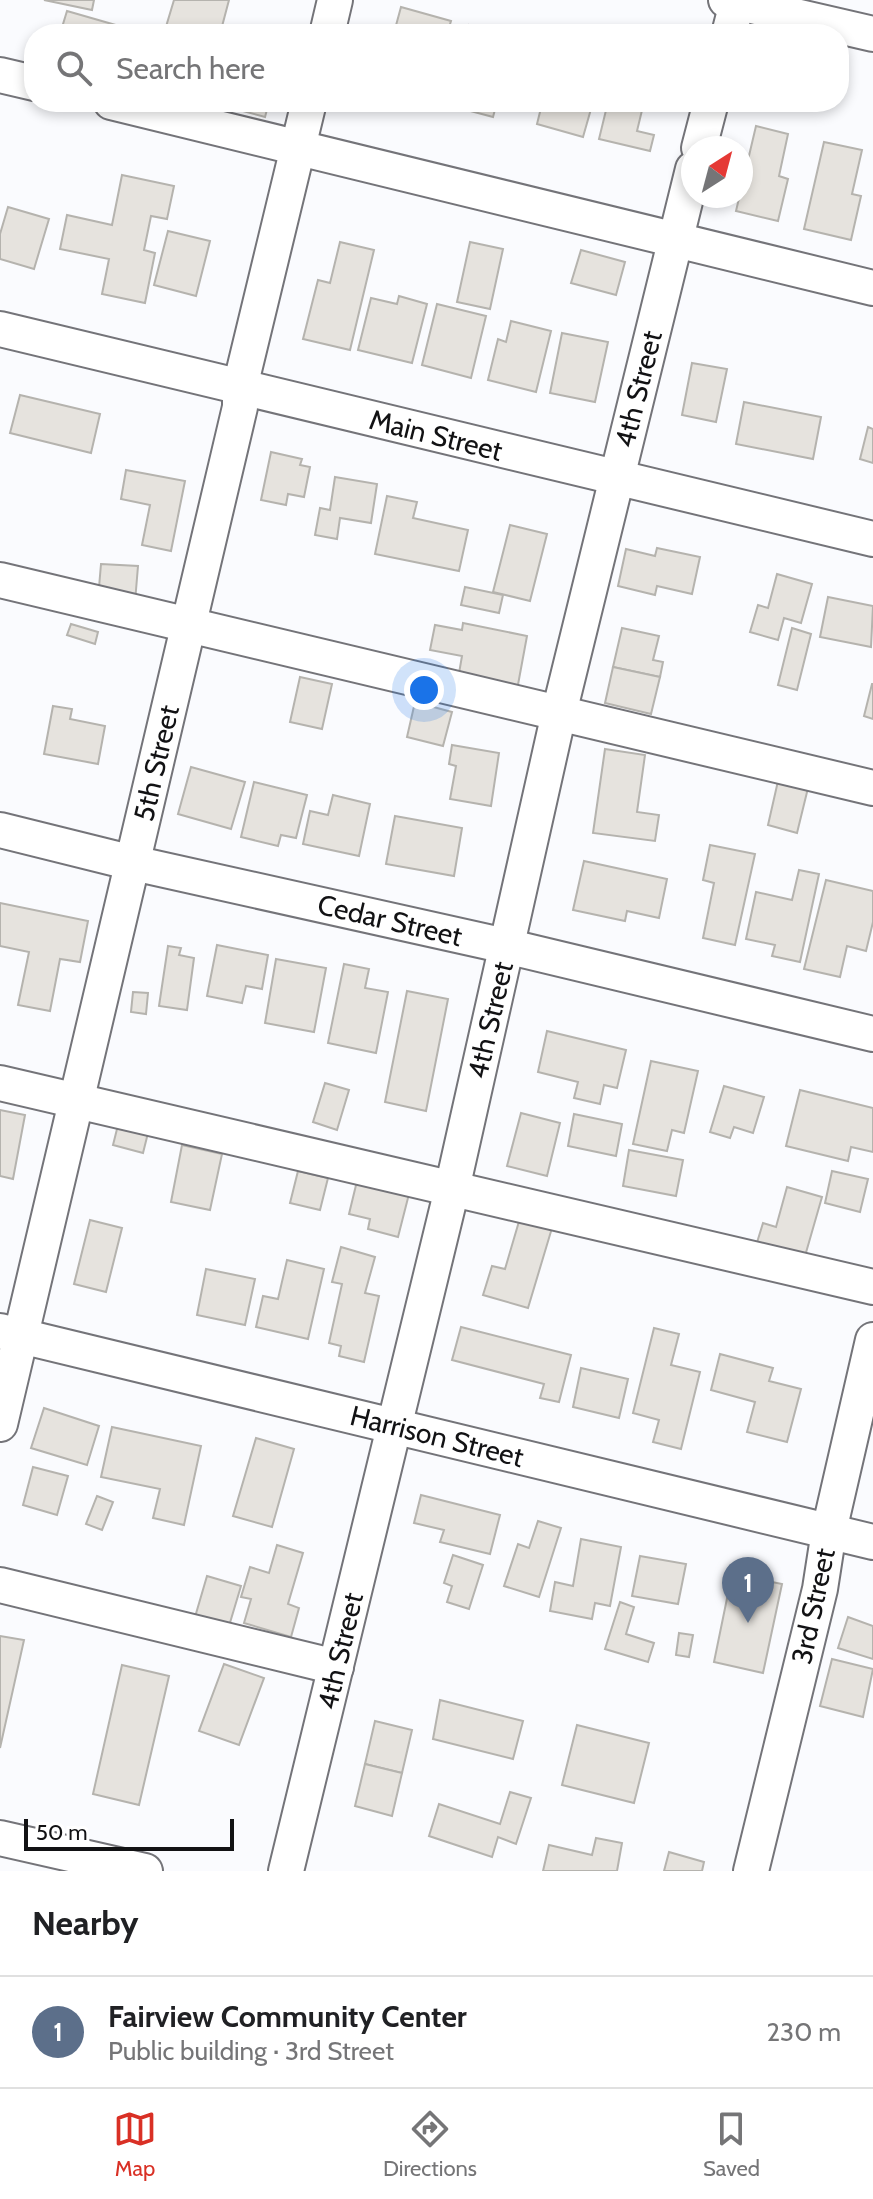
<!DOCTYPE html>
<html lang="en">
<head>
<meta charset="utf-8">
<style>
	body { margin:0; font-family:Cabin,sans-serif; background:#f6f6f6; color:#202124 }
	.compass { position:absolute; left:681px; top:136px; width:72px; height:72px; border-radius:50%; background:#fff; box-shadow:0 4px 12px #0003; rotate:36deg }
	.scale { position:absolute; left:24px; bottom:20px; width:210px; box-sizing:border-box; padding-left:8px; border:4px solid #121214; border-top:0; font-size:22px; line-height:28px; white-space:nowrap; color:#121214; -webkit-text-stroke:6px #fff; paint-order:stroke }
	.you { position:absolute; left:424px; top:690px; width:28px; height:28px; margin:-20px; border:6px solid #fff; border-radius:50%; background:#1a73e8; box-shadow:0 0 0 12px #1a73e833 }
	.badge { display:grid; place-items:center; width:52px; height:52px; border-radius:50%; background:#d93025; color:#fff; font-size:26px; font-weight:700 }
	.pin { position:absolute; translate:-50% -66px; filter:drop-shadow(0 2px 4px #0008) }
	.pin::after { content:''; position:absolute; top:42px; width:28px; height:24px; background:inherit; clip-path:polygon(0 0,100% 0,50% 100%) }
	.list { margin:0; padding:0; list-style:none }
	h2 { display:flex; justify-content:space-between; align-items:center; height:104px; margin:0; padding:0 32px; font-size:34px }
	h2 small { font-size:26px; font-weight:400; color:#757577 }
	.list li { display:grid; grid-template-columns:52px 1fr auto; gap:24px; align-items:center; box-sizing:border-box; height:112px; padding:0 32px; border-top:2px solid #e0e0e0 }
	.list b { display:block; font-size:30px; white-space:nowrap }
	.list p { margin:0; font-size:26px; white-space:nowrap; color:#757577 }
	.list em { font-size:26px; font-style:normal; color:#757577 }
	.icon { flex:none; width:44px; height:44px; fill:none; stroke:currentColor; stroke-width:2; stroke-linecap:round; stroke-linejoin:round }
	.map { position:relative; flex:none; width:873px; height:1871px; overflow:hidden }
	.search { position:absolute; background:#fff; box-shadow:0 4px 12px #0003; left:24px; right:24px; top:24px; height:88px; display:flex; align-items:center; gap:20px; box-sizing:border-box; padding:0 28px; border-radius:32px; color:#757577; font-size:30px }
	.sheet { height:216px; background:#fff }
	nav { display:flex; justify-content:space-around; align-items:center; box-sizing:border-box; height:112px; border-top:2px solid #e0e0e0; background:#fff; font-size:22px; color:#757577 }
	nav a { display:grid; justify-items:center; gap:4px }
	nav .on { color:#d93025 }
	.map>svg:first-child { display:block }
	.building { fill:#e6e3de; stroke:#b5b3ae; stroke-width:2 }
	.lines { fill:none; stroke-linecap:round; stroke-linejoin:round }
	.minor-casing { stroke:#747479; stroke-width:38 }
	.minor { stroke:#fff; stroke-width:34 }
	.labels { text-anchor:middle; stroke-width:6; stroke-linejoin:round; paint-order:stroke }
	.street-label { font-size:28px; fill:#121214; stroke:#fff }
</style>
</head>
<body>
<div class="map">
<svg width="873" height="1871" viewBox="0 0 873 1871">
	<rect width="100%" height="100%" fill="#fafbfe"/>
	<g class="building">
		<path d="M44,0H94L92,10Z"/>
		<path d="M174,0H229L220,34H181L165,30Z"/>
		<path d="M401,7L451,21L447,34H411L395,29Z"/>
		<path d="M67,11L147,34H60Z"/>
		<path d="M469,25L505,34H467Z"/>
		<path d="M209,102H269L265,117Z"/>
		<path d="M449,102H497L493,117L448,105Z"/>
		<path d="M557,102H593L583,137L537,124L542,104L555,107Z"/>
		<path d="M608,102H644L637,131L654,135L650,151L599,139Z"/>
		<path d="M756,126L788,134L779,176L788,179L778,221L736,211Z"/>
		<path d="M824,142L862,150L852,194L861,196L851,240L804,229Z"/>
		<path d="M122,175L174,186L167,219L151,216L144,250L155,253L145,303L102,294L109,259L60,249L67,215L112,225Z"/>
		<path d="M8,207L49,219L34,269L0,259V234Z"/>
		<path d="M168,231L210,241L196,296L154,285Z"/>
		<path d="M340,242L374,250L350,350L303,339L318,280L330,283Z"/>
		<path d="M470,242L503,249L490,309L457,302Z"/>
		<path d="M581,250L625,262L616,295L571,283Z"/>
		<path d="M399,296L427,304L412,363L358,350L371,298L397,304Z"/>
		<path d="M437,304L486,316L471,378L422,365Z"/>
		<path d="M511,321L551,331L536,392L488,380L498,339L506,342Z"/>
		<path d="M562,333L608,342L595,402L550,393Z"/>
		<path d="M692,363L727,369L716,422L682,415Z"/>
		<path d="M20,395L100,414L91,453L10,433Z"/>
		<path d="M744,402L821,417L813,459L736,444Z"/>
		<path d="M868,427L873,429V463L860,459Z"/>
		<path d="M271,452L302,459L300,465L310,467L304,497L288,494L286,505L261,500Z"/>
		<path d="M126,470L185,481L171,551L142,545L150,505L121,499Z"/>
		<path d="M335,477L377,484L371,523L340,518L337,539L315,535L320,508L330,510Z"/>
		<path d="M387,496L417,502L413,518L468,530L459,571L375,554Z"/>
		<path d="M510,525L547,534L530,601L493,592Z"/>
		<path d="M657,548L700,557L692,594L657,586L655,595L618,586L626,549L655,556Z"/>
		<path d="M101,564L138,566L135,602L98,599Z"/>
		<path d="M777,574L812,584L801,623L784,618L778,640L750,632L758,605L768,608Z"/>
		<path d="M465,587L503,595L499,613L461,605Z"/>
		<path d="M828,597L873,606L871,647L820,637Z"/>
		<path d="M463,623L527,636L517,690L458,679L462,656L430,650L435,625L462,630Z"/>
		<path d="M71,624L98,632L95,644L67,635Z"/>
		<path d="M622,628L659,636L653,660L663,662L660,677L613,667Z"/>
		<path d="M792,628L811,634L797,690L778,685Z"/>
		<path d="M613,667L660,677L651,714L605,703Z"/>
		<path d="M300,677L332,684L322,729L290,722Z"/>
		<path d="M872,684H873V719L864,716Z"/>
		<path d="M415,702L452,712L443,746L407,737Z"/>
		<path d="M53,706L72,709L70,719L105,726L98,764L44,754Z"/>
		<path d="M452,745L499,753L491,806L450,799L456,766L449,764Z"/>
		<path d="M605,749L645,755L637,812L659,815L655,841L593,833Z"/>
		<path d="M191,767L245,782L231,829L178,814Z"/>
		<path d="M778,781L808,788L797,833L768,825Z"/>
		<path d="M254,782L307,795L296,838L281,835L278,846L241,837Z"/>
		<path d="M333,795L370,804L359,856L303,844L310,811L328,815Z"/>
		<path d="M395,816L462,828L454,876L386,864Z"/>
		<path d="M710,845L755,854L735,945L703,938L714,883L703,880Z"/>
		<path d="M584,861L667,879L659,918L627,911L625,921L573,910Z"/>
		<path d="M799,870L819,874L800,962L772,956L775,945L746,939L756,892L792,900Z"/>
		<path d="M826,880L873,891V922L866,951L847,946L840,977L804,969Z"/>
		<path d="M0,903L88,921L80,962L60,959L50,1011L18,1005L29,952L0,946Z"/>
		<path d="M217,945L268,955L262,989L246,986L242,1003L207,996Z"/>
		<path d="M168,946L181,948L179,955L194,958L187,1010L159,1006Z"/>
		<path d="M276,959L326,968L314,1032L265,1023Z"/>
		<path d="M344,964L369,969L365,988L388,992L376,1053L328,1043Z"/>
		<path d="M407,991L448,999L426,1111L385,1102Z"/>
		<path d="M133,992L148,993L146,1014L131,1012Z"/>
		<path d="M547,1031L626,1050L617,1088L604,1085L600,1104L574,1098L578,1082L538,1072Z"/>
		<path d="M651,1061L698,1071L684,1133L672,1130L667,1151L633,1144Z"/>
		<path d="M325,1083L349,1090L337,1130L313,1122Z"/>
		<path d="M724,1086L764,1097L753,1133L734,1127L730,1138L710,1132Z"/>
		<path d="M800,1090L873,1108V1152L851,1147L848,1161L786,1146Z"/>
		<path d="M0,1110L25,1115L13,1179L0,1176Z"/>
		<path d="M521,1113L560,1123L547,1176L507,1166Z"/>
		<path d="M574,1114L622,1124L616,1156L568,1146Z"/>
		<path d="M118,1125L148,1133L143,1153L113,1145Z"/>
		<path d="M182,1145L222,1154L210,1210L171,1202Z"/>
		<path d="M629,1150L683,1160L676,1196L623,1186Z"/>
		<path d="M298,1171L328,1178L320,1210L290,1203Z"/>
		<path d="M832,1171L868,1179L860,1212L825,1203Z"/>
		<path d="M357,1181L409,1194L398,1237L368,1229L370,1219L349,1214Z"/>
		<path d="M787,1187L822,1197L803,1263L755,1249L763,1223L776,1227Z"/>
		<path d="M520,1218L552,1228L528,1308L483,1295L492,1266L505,1269Z"/>
		<path d="M90,1220L122,1228L106,1292L74,1284Z"/>
		<path d="M341,1247L375,1257L365,1293L379,1296L364,1362L339,1356L341,1346L329,1343L342,1284L332,1282Z"/>
		<path d="M287,1260L324,1269L308,1339L256,1327L263,1296L278,1299Z"/>
		<path d="M206,1269L255,1279L245,1325L197,1315Z"/>
		<path d="M461,1327L571,1355L559,1402L540,1398L544,1384L452,1360Z"/>
		<path d="M654,1328L679,1334L671,1365L700,1372L681,1449L653,1442L659,1420L633,1413Z"/>
		<path d="M720,1354L773,1368L769,1381L801,1389L787,1442L747,1432L755,1402L711,1390Z"/>
		<path d="M581,1368L628,1379L619,1418L573,1407Z"/>
		<path d="M44,1408L99,1426L87,1465L31,1448Z"/>
		<path d="M112,1427L201,1446L184,1525L153,1518L160,1489L101,1477Z"/>
		<path d="M256,1438L294,1449L272,1527L233,1516Z"/>
		<path d="M33,1467L68,1476L57,1515L23,1505Z"/>
		<path d="M421,1495L500,1515L490,1554L440,1542L444,1530L414,1523Z"/>
		<path d="M97,1496L113,1502L102,1530L86,1524Z"/>
		<path d="M538,1521L561,1528L539,1597L504,1586L518,1544L529,1548Z"/>
		<path d="M581,1539L621,1547L610,1606L595,1603L592,1619L550,1611L555,1582L573,1586Z"/>
		<path d="M277,1545L303,1553L288,1604L299,1608L291,1637L244,1623L251,1599L241,1597L250,1567L269,1573Z"/>
		<path d="M453,1555L483,1565L469,1609L447,1602L452,1586L444,1583Z"/>
		<path d="M640,1556L686,1564L678,1604L632,1596Z"/>
		<path d="M732,1574L782,1584L763,1673L714,1662Z"/>
		<path d="M207,1576L241,1586L229,1626L195,1617Z"/>
		<path d="M620,1602L634,1607L626,1634L654,1643L648,1662L605,1649Z"/>
		<path d="M848,1617L873,1626V1659L838,1648Z"/>
		<path d="M679,1633L693,1635L689,1657L676,1655Z"/>
		<path d="M0,1636L24,1640L0,1748Z"/>
		<path d="M832,1659L873,1669L863,1717L820,1706Z"/>
		<path d="M224,1664L264,1678L239,1745L199,1731Z"/>
		<path d="M122,1665L169,1676L139,1805L93,1794Z"/>
		<path d="M440,1700L523,1721L513,1759L433,1739Z"/>
		<path d="M375,1721L412,1730L402,1773L365,1764Z"/>
		<path d="M577,1725L649,1743L634,1803L562,1785Z"/>
		<path d="M365,1764L402,1773L392,1816L355,1806Z"/>
		<path d="M510,1792L531,1798L516,1844L498,1837L492,1857L429,1836L439,1804L500,1824Z"/>
		<path d="M596,1838L622,1843L617,1871H543L549,1845L592,1855Z"/>
		<path d="M669,1852L704,1862L702,1871H664Z"/>
	</g>
	<g class="lines">
		<defs>
			<g id="minor">
				<path d="M726,0L873,34"/>
				<path d="M327,34L335,0"/>
				<path d="M729,34L737,3"/>
				<path d="M0,75L34,83"/>
				<path d="M111,102L873,288"/>
				<path d="M699,148L711,102"/>
				<path d="M0,329L873,539"/>
				<path d="M0,580L873,788"/>
				<path d="M0,830L133,863L506,946L873,1034"/>
				<path d="M0,1083L873,1287"/>
				<path d="M0,1331L873,1542"/>
				<path d="M0,1424L240,407V387L309,102"/>
				<path d="M0,1585L336,1667"/>
				<path d="M0,1838L145,1871"/>
				<path d="M286,1871L452,1189L559,713L693,169"/>
				<path d="M751,1871L820,1589L829,1531L873,1340"/>
			</g>
		</defs>
		<use href="#minor" class="minor-casing"/>
		<use href="#minor" class="minor"/>
	</g>
	<g class="labels">
		<g class="street-label">
			<text transform="translate(638 389) rotate(-76)" y="10">4th Street</text>
			<text transform="translate(436 435) rotate(14)" y="10">Main Street</text>
			<text transform="translate(156 763) rotate(-77)" y="10">5th Street</text>
			<text transform="translate(390 920) rotate(13)" y="10">Cedar Street</text>
			<text transform="translate(490 1020) rotate(-77)" y="10">4th Street</text>
			<text transform="translate(437 1436) rotate(14)" y="10">Harrison Street</text>
			<text transform="translate(813 1606) rotate(-78)" y="10">3rd Street</text>
			<text transform="translate(340 1651) rotate(-77)" y="10">4th Street</text>
		</g>
	</g>
</svg>
<svg class="compass" viewBox="-18 -18 36 36"><path d="M0-13l5 13h-10z" fill="#e53935"/><path d="M0 13l5-13h-10z" fill="#757577"/></svg>
<div class="scale">50 m</div>
<div class="you"></div>
<div class="pin badge" style="left:748px;top:1623px;background:#5c6f8a">1</div>
<div class="search"><svg class="icon" aria-label="search" viewBox="0 0 24 24"><circle cx="10" cy="10" r="6"/><path d="M15 15l6 6"/></svg>Search here</div>
</div>
<section class="sheet">
<h2>Nearby<small></small></h2>
<ul class="list">
<li><span class="badge" style="background:#5c6f8a">1</span><div><b>Fairview Community Center</b><p>Public building · 3rd Street</p></div><em>230 m</em></li>
</ul>
</section>
<nav>
<a class="on"><svg class="icon" aria-label="map" viewBox="0 0 24 24"><path d="M3 6l6-2 6 2 6-2v14l-6 2-6-2-6 2zM9 4v14M15 6v14"/></svg>Map</a>
<a><svg class="icon" aria-label="directions" viewBox="0 0 24 24"><path d="M12 3l9 9-9 9-9-9zM9 14v-3h6M13 9l2 2-2 2"/></svg>Directions</a>
<a><svg class="icon" aria-label="saved" viewBox="0 0 24 24"><path d="M7 4h10v16l-5-4-5 4z"/></svg>Saved</a>
</nav>
</body>
</html>
